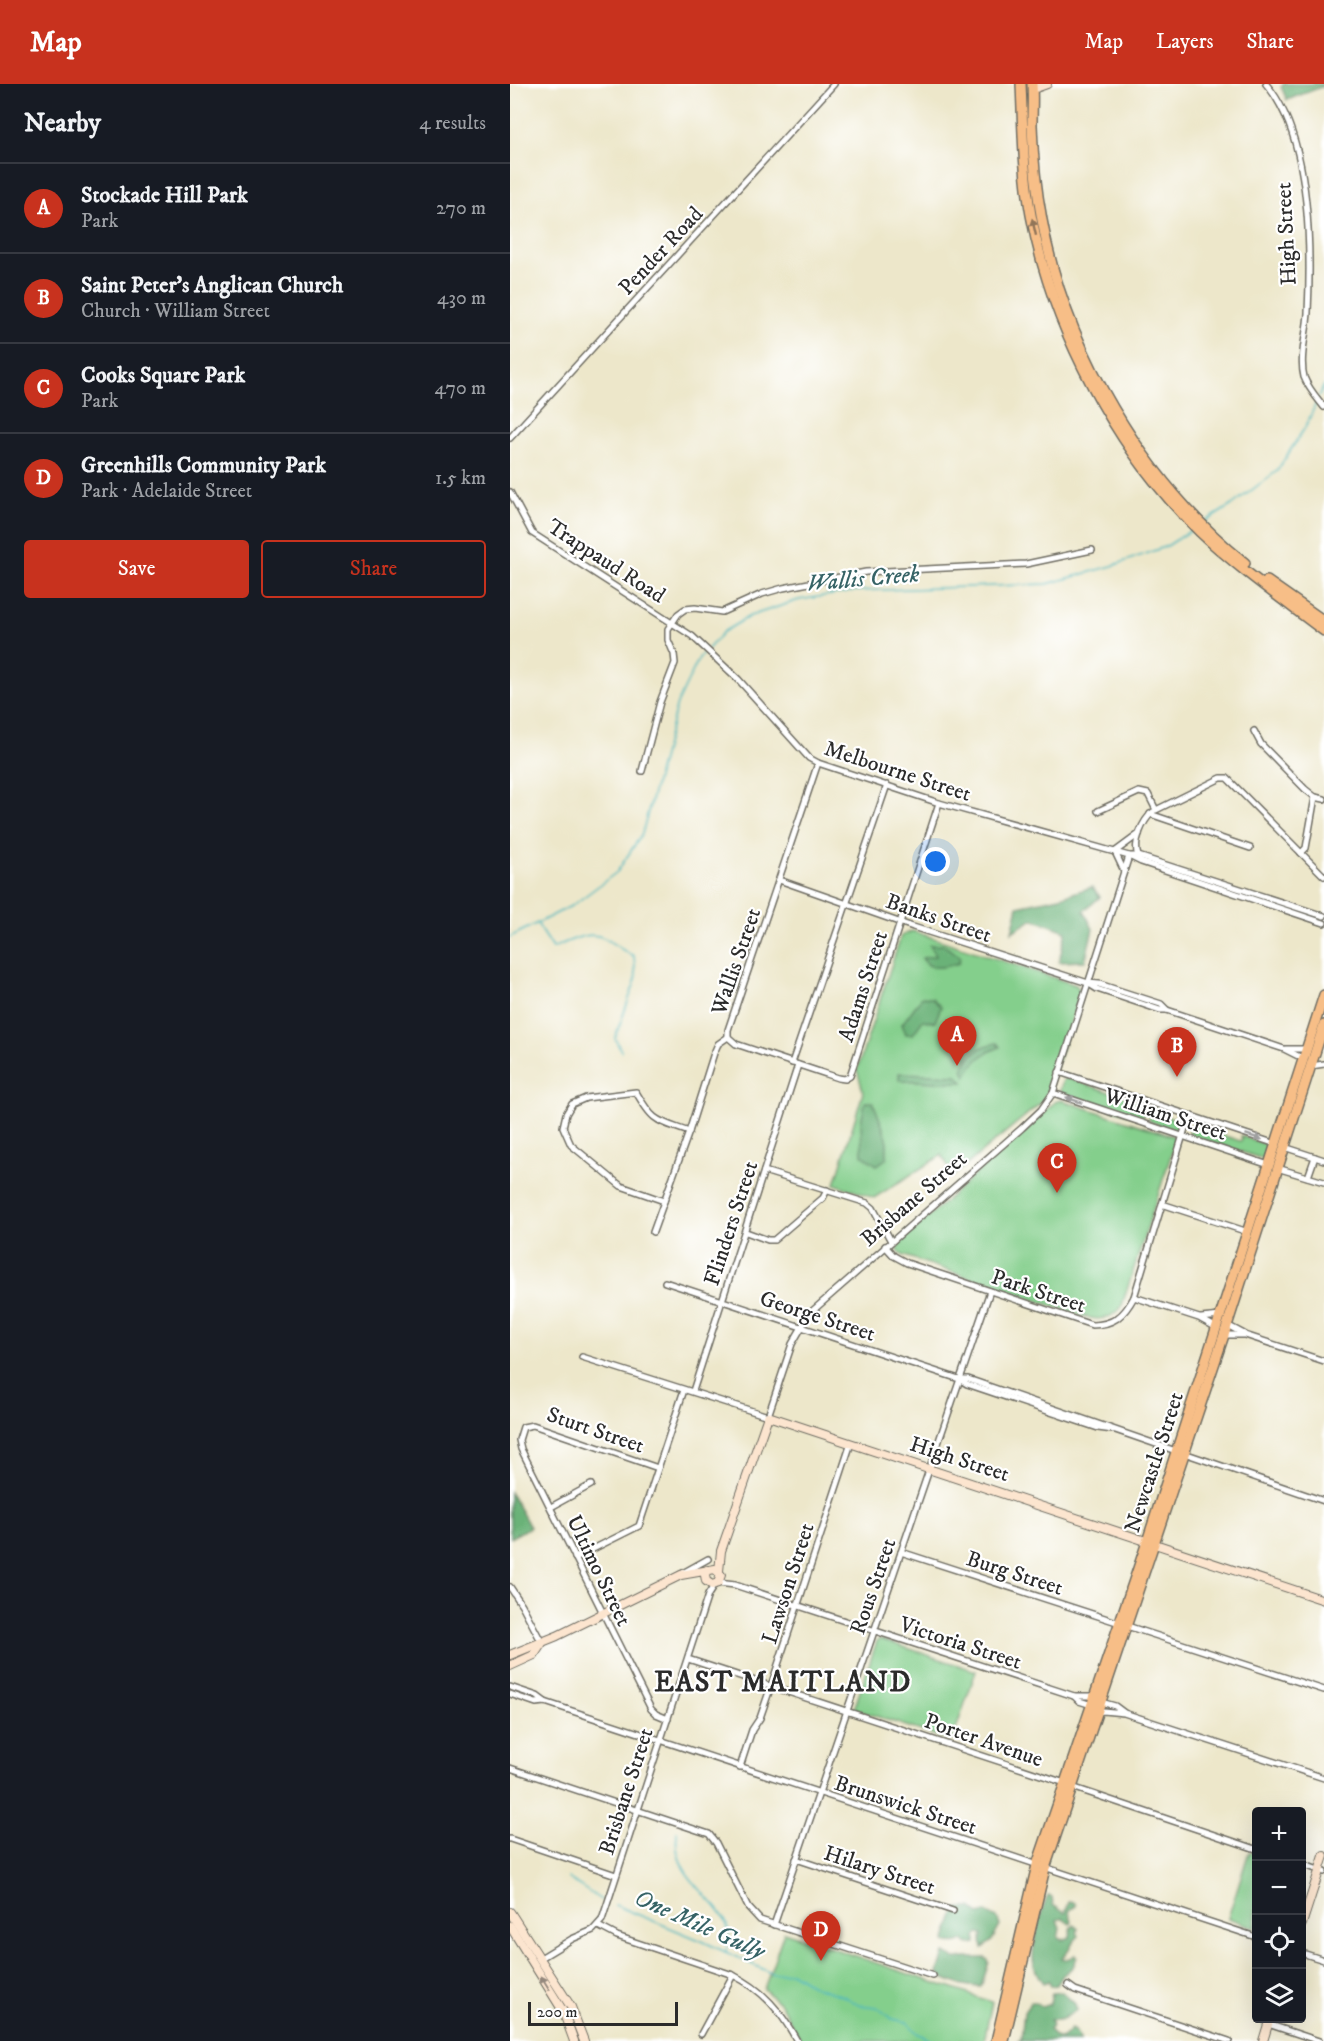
<!DOCTYPE html>
<html lang="en">
<head>
<meta charset="utf-8">
<style>
	body { margin:0; font-family:"IM FELL DW Pica",serif; background:#20242c; color:#f1f3f6 }
	.controls { position:absolute; right:18px; bottom:18px; display:grid; overflow:hidden; border-radius:6px; box-shadow:0 6px 24px #0002 }
	.controls button { width:54px; height:54px; display:grid; place-items:center; padding:0; border:0; border-bottom:2px solid #363941; background:#171b24; color:#f1f3f6; font:30px sans-serif }
	.scale { position:absolute; left:18px; bottom:15px; width:150px; box-sizing:border-box; padding-left:6px; border:3px solid #2b2b2b; border-top:0; font-size:16px; line-height:21px; white-space:nowrap; color:#2b2b2b; -webkit-text-stroke:4px #fff; paint-order:stroke }
	.you { position:absolute; left:426px; top:778px; width:21px; height:21px; margin:-15px; border:4px solid #fff; border-radius:50%; background:#1a73e8; box-shadow:0 0 0 9px #1a73e833 }
	.badge { display:grid; place-items:center; width:39px; height:39px; border-radius:50%; background:#c8321e; color:#fff; font-size:20px; font-weight:700 }
	.pin { position:absolute; translate:-50% -50px; filter:drop-shadow(0 2px 3px #0008) }
	.pin::after { content:''; position:absolute; top:32px; width:21px; height:18px; background:inherit; clip-path:polygon(0 0,100% 0,50% 100%) }
	.list { margin:0; padding:0; list-style:none }
	h2 { display:flex; justify-content:space-between; align-items:center; height:78px; margin:0; padding:0 24px; font-size:26px }
	h2 small { font-size:20px; font-weight:400; color:#9ea1a6 }
	.list li { display:grid; grid-template-columns:39px 1fr auto; gap:18px; align-items:center; box-sizing:border-box; height:90px; padding:0 24px; border-top:2px solid #363941 }
	.list b { display:block; font-size:22px; white-space:nowrap }
	.list p { margin:0; font-size:20px; white-space:nowrap; color:#9ea1a6 }
	.list em { font-size:20px; font-style:normal; color:#9ea1a6 }
	.actions { display:flex; gap:12px; padding:18px 24px }
	.actions a { flex:1; padding:14px 0; border:2px solid #c8321e; border-radius:6px; text-align:center; font-size:21px; color:#c8321e }
	.actions .main { background:#c8321e; color:#fff }
	.icon { flex:none; width:33px; height:33px; fill:none; stroke:currentColor; stroke-width:2; stroke-linecap:round; stroke-linejoin:round }
	.map { position:relative; flex:none; width:814px; height:1957px; overflow:hidden }
	header { display:flex; align-items:center; gap:36px; box-sizing:border-box; height:84px; padding:0 30px; background:#c8321e; color:#fff }
	header strong { font-size:28px }
	nav { display:flex; gap:33px; margin-inline-start:auto; font-size:21px }
	main { display:flex }
	aside { flex:1; background:#171b24 }
	.map>svg:first-child { display:block }
	.green { fill:#84cf8c; stroke:#587d5c; stroke-width:1.5 }
	.forest { fill:#6bb278; stroke:#4b6e52; stroke-width:1.5 }
	.lines { fill:none; stroke-linecap:round; stroke-linejoin:round }
	.stream { stroke:#47b6bf; stroke-width:1.5 }
	.street-casing { stroke:#6f6d63; stroke-width:8 }
	.secondary-casing { stroke:#6f6d63; stroke-width:10 }
	.highway-casing { stroke:#6f6d63; stroke-width:12 }
	.street { stroke:#fff; stroke-width:5 }
	.secondary { stroke:#fce5cf; stroke-width:8 }
	.highway { stroke:#f7be87; stroke-width:9 }
	.oneway { fill:#917459 }
	.oneway2 { fill:#a0a0a0 }
	.oneway3 { fill:#94887d }
	.labels { text-anchor:middle; stroke-width:4.5; stroke-linejoin:round; paint-order:stroke }
	.street-label { font-size:22px; fill:#2b2b2b; stroke:#fff }
	.water-label { font-size:24px; font-style:italic; fill:#366366; stroke:#fff }
	.district-label { font-size:28px; font-weight:bold; letter-spacing:1.5px; fill:#2b2b2b; stroke:#fff }
</style>
</head>
<body>
<header>
<strong>Map</strong>
<nav><a>Map</a><a>Layers</a><a>Share</a></nav>
</header>
<main>
<aside>
<h2>Nearby<small>4 results</small></h2>
<ul class="list">
<li><span class="badge">A</span><div><b>Stockade Hill Park</b><p>Park</p></div><em>270 m</em></li>
<li><span class="badge">B</span><div><b>Saint Peter's Anglican Church</b><p>Church · William Street</p></div><em>430 m</em></li>
<li><span class="badge">C</span><div><b>Cooks Square Park</b><p>Park</p></div><em>470 m</em></li>
<li><span class="badge">D</span><div><b>Greenhills Community Park</b><p>Park · Adelaide Street</p></div><em>1.5 km</em></li>
</ul>
<div class="actions"><a class="main">Save</a><a>Share</a></div>
</aside>
<div class="map">
<svg width="814" height="1957" viewBox="0 0 814 1957">
	<rect width="100%" height="100%" fill="#fff"/>
	<filter id="ink" filterUnits="userSpaceOnUse"><feTurbulence type="fractalNoise" baseFrequency=".0167" numOctaves="2"/><feDisplacementMap in="SourceGraphic" scale="12" xChannelSelector="R" yChannelSelector="G"/><feConvolveMatrix kernelMatrix="1 2 1 2 8 2 1 2 1" color-interpolation-filters="sRGB"/></filter>
	<filter id="wash" filterUnits="userSpaceOnUse"><feTurbulence type="fractalNoise" baseFrequency=".008" numOctaves="4" result="noise"/><feDisplacementMap in="SourceGraphic" scale="24" xChannelSelector="R" yChannelSelector="G"/><feGaussianBlur stdDeviation="1.35" result="paint"/><feColorMatrix in="noise" values="0 0 0 0 0 0 0 0 0 0 0 0 0 0 0 0 0 1.4 0 .05"/><feComposite in="paint" operator="in"/></filter>
	<g filter="url(#wash)">
		<rect width="100%" height="100%" fill="#ede7ca"/>
		<g class="green">
			<path d="M402,847L566,901L569,905L570,911L537,1010L532,1018L443,1092L432,1071L364,1114L325,1100L352,1012L353,1007L347,986L391,852Z"/>
			<path d="M557,994L633,1019L635,1023L633,1032L628,1034L552,1009L550,1006L553,996Z"/>
			<path d="M551,1016L663,1052L666,1056L611,1224C593,1243 576,1233 554,1226L392,1171L388,1167V1160L545,1018Z"/>
			<path d="M644,1023L649,1025L652,1031L667,1036L666,1031L670,1032L673,1035L670,1044L666,1046L641,1038L639,1035L641,1025Z"/>
			<path d="M686,1037L690,1038L693,1045L730,1057L732,1056L731,1052L758,1061L753,1075L682,1052L679,1047L682,1039Z"/>
			<path d="M370,1555L466,1587L442,1657L344,1625L367,1557Z"/>
			<path d="M739,1768L746,1770V1844L718,1834Z"/>
			<path d="M274,1848L482,1918L474,1957H292L270,1920L254,1905Z"/>
		</g>
		<g class="forest">
			<path d="M774,0H814V2L777,16L771,3Z"/>
			<path d="M582,803L590,813L574,827L583,845L575,877L549,878L556,847L523,835L502,848L508,822L550,813Z"/>
			<path d="M420,861H433L450,872L449,879C435,882 421,889 412,874L426,872Z"/>
			<path d="M412,913L422,914L431,923L425,938L413,936L403,950H396L392,940Z"/>
			<path d="M487,959L490,963C472,970 466,975 456,992L453,985C459,969 470,962 487,959Z"/>
			<path d="M389,989L447,991L453,998H425L389,996Z"/>
			<path d="M355,1018H363L377,1054V1074L367,1081L352,1071L351,1038Z"/>
			<path d="M0,1408L20,1443L0,1454Z"/>
			<path d="M538,1812L542,1813L543,1821L555,1829L559,1818L565,1819L566,1822L561,1825L559,1828L562,1837L560,1839L553,1834L547,1836L550,1844L548,1854L552,1856L560,1853L561,1844L564,1841L568,1845L567,1848L569,1852C561,1859 559,1867 552,1874L557,1876L565,1871L567,1873L563,1883L553,1891L547,1901L541,1902L539,1897L533,1899C528,1893 523,1882 523,1873C523,1860 532,1823 538,1812Z"/>
			<path d="M449,1824H461L469,1830L476,1828L487,1834L490,1842L481,1858L473,1864L471,1858L473,1851L469,1850L466,1853V1859L459,1860L453,1857C447,1861 441,1860 435,1858L446,1826Z"/>
			<path d="M434,1869L445,1874H476L479,1878L471,1903C457,1902 437,1900 428,1889Z"/>
			<path d="M552,1908L565,1920L567,1926C554,1932 558,1937 540,1936L542,1942L539,1946L545,1953L551,1955L561,1945L566,1948L570,1957H508L511,1955L514,1928L521,1918H525L532,1923L540,1920L542,1909Z"/>
		</g>
		<g class="lines">
			<g class="stream">
				<path d="M809,313L814,301"/>
				<path d="M695,438L722,421L767,387L796,342L807,317"/>
				<path d="M198,565L213,548L240,532L289,516L345,507L537,500L602,482L657,462L683,445"/>
				<path d="M28,841L43,864C57,858 79,846 94,854C105,860 113,867 124,872L126,895L105,954L111,967"/>
				<path d="M0,853L63,821L107,788L132,750L167,620L189,574L194,568"/>
				<path d="M167,1748C160,1799 215,1813 219,1850C219,1855 217,1863 216,1868"/>
				<path d="M58,1794L91,1816"/>
				<path d="M105,1821L192,1857L263,1890L281,1888L305,1903L336,1913L348,1921L367,1923L382,1935L397,1938L407,1949L422,1957"/>
			</g>
		</g>
	</g>
	<g filter="url(#ink)">
		<g class="lines">
			<defs>
				<g id="street">
					<path d="M756,0C801,52 801,164 798,229C797,249 789,273 794,293C798,304 807,314 814,323"/>
					<path d="M0,354L324,0"/>
					<path d="M0,408L22,449L182,552L228,595L299,674L308,679L429,719L619,772L631,778L814,839"/>
					<path d="M744,647L751,660L795,705L805,713L814,715"/>
					<path d="M132,687L150,618L165,579L164,570L158,556V545L168,530L175,525L185,524L212,528L252,510L273,504L356,488L516,480L582,466"/>
					<path d="M588,727L629,708L638,710L646,726L711,694H717L814,792"/>
					<path d="M640,730L740,764"/>
					<path d="M606,767L629,750"/>
					<path d="M605,768L614,787"/>
					<path d="M791,769L796,764L805,713"/>
					<path d="M621,772H628L814,832"/>
					<path d="M628,772C623,759 632,737 643,728"/>
					<path d="M269,796L403,843L578,899L589,900L651,920L657,926"/>
					<path d="M579,900L587,905L650,926H657L774,965L794,975"/>
					<path d="M218,953L226,960L328,994L335,995L340,992L429,719"/>
					<path d="M218,953V946L308,679"/>
					<path d="M776,965H797"/>
					<path d="M282,979L377,701"/>
					<path d="M801,982L814,980"/>
					<path d="M549,988L766,1060"/>
					<path d="M543,1009L759,1081"/>
					<path d="M774,1063L814,1076"/>
					<path d="M767,1084L814,1098"/>
					<path d="M254,1087L357,1119L363,1124L381,1157"/>
					<path d="M798,1093L805,1073"/>
					<path d="M154,1117L111,1102L61,1061L53,1043L56,1030L62,1020L76,1014L126,1008C144,1039 146,1036 179,1048"/>
					<path d="M652,1120L738,1148"/>
					<path d="M143,1148L179,1048L204,969L208,960L218,953"/>
					<path d="M236,1148L258,1156H264L313,1114L317,1106"/>
					<path d="M375,1162L384,1172L397,1179L582,1241C603,1241 614,1232 624,1213L679,1031"/>
					<path d="M155,1198L449,1295L457,1300L588,1344L603,1346"/>
					<path d="M624,1213L689,1234L707,1244"/>
					<path d="M691,1234L711,1232"/>
					<path d="M717,1241L734,1250"/>
					<path d="M714,1251H735L814,1277"/>
					<path d="M72,1273L258,1332L282,1260L300,1229L512,1044L531,1026L543,1009L619,772"/>
					<path d="M451,1295H458L666,1367"/>
					<path d="M183,1307L288,981"/>
					<path d="M674,1369L814,1417"/>
					<path d="M148,1384L23,1341L13,1343L9,1356L11,1365L141,1625L146,1630L158,1635"/>
					<path d="M41,1423L81,1401"/>
					<path d="M391,1468L610,1539"/>
					<path d="M65,1474L129,1442L174,1306"/>
					<path d="M171,1490L198,1475"/>
					<path d="M208,1499L225,1501L564,1612L569,1617L582,1621"/>
					<path d="M0,1503L12,1521L32,1559"/>
					<path d="M617,1542L814,1606"/>
					<path d="M178,1575L555,1699"/>
					<path d="M0,1603L27,1612L35,1618"/>
					<path d="M0,1610L26,1619L35,1618L746,1853"/>
					<path d="M564,1612H586"/>
					<path d="M591,1618L605,1622L613,1628"/>
					<path d="M587,1629L593,1627L614,1629L814,1694"/>
					<path d="M230,1683L242,1646L250,1634L261,1602L341,1359"/>
					<path d="M0,1684L199,1750L206,1759L238,1823L250,1836L423,1892"/>
					<path d="M562,1703L746,1765"/>
					<path d="M0,1755L106,1791"/>
					<path d="M286,1775L443,1827"/>
					<path d="M792,1780L814,1788"/>
					<path d="M264,1841L480,1207"/>
					<path d="M88,1842L107,1852L223,1891C253,1906 271,1927 287,1957"/>
					<path d="M792,1869L814,1876"/>
					<path d="M29,1875L62,1855L83,1846L92,1836L198,1511L205,1500"/>
					<path d="M558,1901L565,1906L719,1957"/>
					<path d="M758,1940L809,1957"/>
					<path d="M191,1950L223,1891"/>
				</g>
				<g id="secondary">
					<path d="M523,5L537,0"/>
					<path d="M209,1487L211,1467L258,1332L814,1516"/>
					<path d="M0,1571L47,1552L171,1491L205,1485L211,1491L208,1499L202,1501L196,1497L195,1491L197,1486"/>
					<path d="M0,1582L24,1571L32,1559"/>
					<path d="M0,1828L61,1923L74,1957"/>
					<path d="M792,1840L814,1772"/>
					<path d="M0,1842L53,1927L64,1957"/>
					<path d="M753,1957L760,1934"/>
				</g>
				<g id="highway">
					<path d="M511,0C513,44 513,88 521,131C542,245 607,367 690,448C728,484 772,515 814,547"/>
					<path d="M522,0C523,14 522,27 522,41C523,73 526,105 532,136C555,265 633,397 735,479"/>
					<path d="M757,497L814,537"/>
					<path d="M486,1957L527,1781L634,1467L814,911"/>
					<path d="M494,1957L535,1784L714,1251L814,941"/>
				</g>
			</defs>
			<use href="#street" class="street-casing"/>
			<use href="#secondary" class="secondary-casing"/>
			<use href="#highway" class="highway-casing"/>
			<use href="#street" class="street"/>
			<use href="#secondary" class="secondary"/>
			<use href="#highway" class="highway"/>
		</g>
		<defs><path id="oneway-solid" d="M-6-.8H1V-3.2L6.5 0L1 3.2V.8H-6Z" transform="scale(1.5)"/></defs>
		<use class="oneway" href="#oneway-solid" transform="translate(524 143) rotate(-103)"/>
		<g class="oneway2">
			<use href="#oneway-solid" transform="translate(564 1016) rotate(-161)"/>
			<use href="#oneway-solid" transform="translate(744 1053) rotate(18)"/>
		</g>
		<use class="oneway3" href="#oneway-solid" transform="translate(35 1899) rotate(-122)"/>
	</g>
	<g class="labels">
		<g class="street-label">
			<text transform="translate(775 150) rotate(-93)" y="8">High Street</text>
			<text transform="translate(150 166) rotate(-47)" y="8">Pender Road</text>
			<text transform="translate(97 476) rotate(33)" y="8">Trappaud Road</text>
			<text transform="translate(388 686) rotate(18)" y="8">Melbourne Street</text>
			<text transform="translate(429 833) rotate(19)" y="8">Banks Street</text>
			<text transform="translate(225 877) rotate(-71)" y="8">Wallis Street</text>
			<text transform="translate(352 902) rotate(-72)" y="8">Adams Street</text>
			<text transform="translate(656 1029) rotate(18)" y="8">William Street</text>
			<text transform="translate(403 1114) rotate(-41)" y="8">Brisbane Street</text>
			<text transform="translate(220 1139) rotate(-72)" y="8">Flinders Street</text>
			<text transform="translate(529 1206) rotate(18)" y="8">Park Street</text>
			<text transform="translate(308 1231) rotate(18)" y="8">George Street</text>
			<text transform="translate(86 1345) rotate(19)" y="8">Sturt Street</text>
			<text transform="translate(450 1374) rotate(18)" y="8">High Street</text>
			<text transform="translate(643 1378) rotate(-72)" y="8">Newcastle Street</text>
			<text transform="translate(90 1486) rotate(64)" y="8">Ultimo Street</text>
			<text transform="translate(505 1488) rotate(18)" y="8">Burg Street</text>
			<text transform="translate(277 1499) rotate(-72)" y="8">Lawson Street</text>
			<text transform="translate(362 1502) rotate(-71)" y="8">Rous Street</text>
			<text transform="translate(451 1558) rotate(18)" y="8">Victoria Street</text>
			<text transform="translate(474 1655) rotate(19)" y="8">Porter Avenue</text>
			<text transform="translate(115 1707) rotate(-72)" y="8">Brisbane Street</text>
			<text transform="translate(396 1720) rotate(18)" y="8">Brunswick Street</text>
			<text transform="translate(370 1785) rotate(18)" y="8">Hilary Street</text>
		</g>
		<g class="water-label">
			<text transform="translate(353 494) rotate(-5)" y="8">Wallis Creek</text>
			<text transform="translate(190 1840) rotate(24)" y="8">One Mile Gully</text>
		</g>
		<g class="district-label">
			<text x="273" y="1607">EAST MAITLAND</text>
		</g>
	</g>
</svg>
<div class="controls">
<button>+</button>
<button>−</button>
<button><svg class="icon" aria-label="locate" viewBox="0 0 24 24"><circle cx="12" cy="12" r="6"/><path d="M12 2v4M12 18v4M2 12h4M18 12h4"/></svg></button>
<button><svg class="icon" aria-label="layers" viewBox="0 0 24 24"><path d="M12 4l9 5-9 5-9-5zM3 14l9 5 9-5"/></svg></button>
</div>
<div class="scale">200 m</div>
<div class="you"></div>
<div class="pin badge" style="left:447px;top:982px">A</div>
<div class="pin badge" style="left:667px;top:993px">B</div>
<div class="pin badge" style="left:547px;top:1109px">C</div>
<div class="pin badge" style="left:311px;top:1877px">D</div>
</div>
</main>
</body>
</html>
